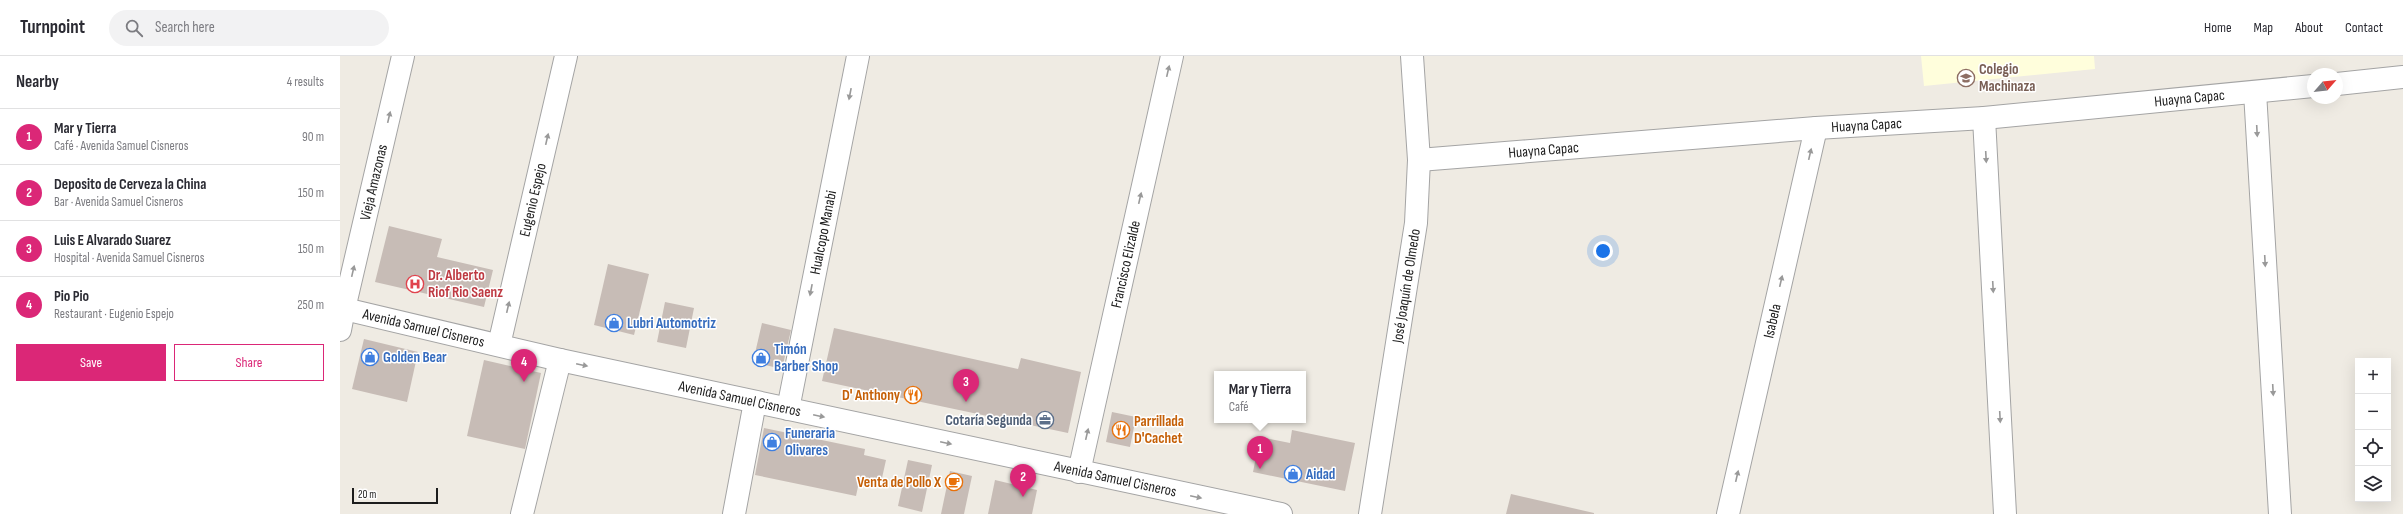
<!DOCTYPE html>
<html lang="en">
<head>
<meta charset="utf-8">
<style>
	body { margin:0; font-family:"Sofia Sans Condensed",sans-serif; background:#f2f2f3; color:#2b2b33 }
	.controls { position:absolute; right:12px; bottom:12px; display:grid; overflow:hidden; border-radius:0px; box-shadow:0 4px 16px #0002 }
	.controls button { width:36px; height:36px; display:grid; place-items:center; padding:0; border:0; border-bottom:1px solid #e1e1e2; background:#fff; color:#2b2b33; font:20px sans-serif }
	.compass { position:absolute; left:1967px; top:12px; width:36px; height:36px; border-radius:50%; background:#fff; box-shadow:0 4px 16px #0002; rotate:62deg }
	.scale { position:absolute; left:12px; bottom:10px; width:86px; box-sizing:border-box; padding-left:4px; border:2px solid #1d1d1d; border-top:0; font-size:11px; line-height:14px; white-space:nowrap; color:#1d1d1d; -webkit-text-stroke:3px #fff; paint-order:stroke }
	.you { position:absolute; left:1263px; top:195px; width:14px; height:14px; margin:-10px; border:3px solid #fff; border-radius:50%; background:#1a73e8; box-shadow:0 0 0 6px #1a73e833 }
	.badge { display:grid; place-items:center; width:26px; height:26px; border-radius:50%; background:#db2777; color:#fff; font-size:13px; font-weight:700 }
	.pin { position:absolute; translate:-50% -33px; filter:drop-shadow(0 1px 2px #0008) }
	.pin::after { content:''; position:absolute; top:21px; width:14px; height:12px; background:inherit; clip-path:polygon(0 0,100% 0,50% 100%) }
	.popup { position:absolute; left:874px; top:315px; width:92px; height:52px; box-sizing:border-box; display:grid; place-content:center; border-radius:0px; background:#fff; filter:drop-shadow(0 1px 3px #0005); font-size:13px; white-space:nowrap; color:#7c7c81 }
	.popup b { font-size:15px; color:#2b2b33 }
	.popup::after { content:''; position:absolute; left:50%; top:100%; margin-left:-8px; border:8px solid transparent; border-top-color:#fff }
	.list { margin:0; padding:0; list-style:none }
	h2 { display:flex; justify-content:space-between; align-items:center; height:52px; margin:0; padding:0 16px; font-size:17px }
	h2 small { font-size:13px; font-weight:400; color:#7c7c81 }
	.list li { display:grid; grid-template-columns:26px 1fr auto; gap:12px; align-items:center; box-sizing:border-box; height:56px; padding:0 16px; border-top:1px solid #e1e1e2 }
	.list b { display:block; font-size:15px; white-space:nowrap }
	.list p { margin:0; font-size:13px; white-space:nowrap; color:#7c7c81 }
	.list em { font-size:13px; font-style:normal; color:#7c7c81 }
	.actions { display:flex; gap:8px; padding:12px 16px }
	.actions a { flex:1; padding:9px 0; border:1px solid #db2777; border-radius:0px; text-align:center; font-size:14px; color:#db2777 }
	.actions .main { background:#db2777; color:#fff }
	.icon { flex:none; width:22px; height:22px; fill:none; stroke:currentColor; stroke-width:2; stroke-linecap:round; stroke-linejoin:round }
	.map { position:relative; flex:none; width:2063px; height:458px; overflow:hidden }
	header { display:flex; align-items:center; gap:24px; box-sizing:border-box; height:56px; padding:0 20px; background:#fff; border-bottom:1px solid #e1e1e2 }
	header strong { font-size:19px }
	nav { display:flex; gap:22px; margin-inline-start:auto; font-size:14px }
	.search { width:280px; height:36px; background:#f2f2f3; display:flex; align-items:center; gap:10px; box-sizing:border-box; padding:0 14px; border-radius:22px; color:#7c7c81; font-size:15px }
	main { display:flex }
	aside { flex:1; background:#fff }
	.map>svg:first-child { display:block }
	.education { fill:#fffedc }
	.building { fill:#c7bcb6 }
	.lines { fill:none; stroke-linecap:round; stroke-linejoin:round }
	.minor-casing { stroke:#a4a4a4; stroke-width:24 }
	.tertiary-casing { stroke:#a4a4a4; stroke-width:24 }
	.minor { stroke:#fff; stroke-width:22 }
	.tertiary { stroke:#fff; stroke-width:22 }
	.oneway { fill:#999 }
	.labels { text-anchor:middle; stroke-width:3; stroke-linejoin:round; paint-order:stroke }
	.education-label { font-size:15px; font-weight:bold; fill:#785e54; stroke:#fff; text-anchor:start }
	.street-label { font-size:15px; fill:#1d1d1d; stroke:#fff }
	.health-label { font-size:15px; font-weight:bold; fill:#be3a42; stroke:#fff; text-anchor:start }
	.shop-label { font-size:15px; font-weight:bold; fill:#366cbe; stroke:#fff; text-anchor:start }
	.food-label { font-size:15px; font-weight:bold; fill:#c56008; stroke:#fff; text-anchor:end }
	.service-label { font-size:15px; font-weight:bold; fill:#4e5e75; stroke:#fff; text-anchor:end }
</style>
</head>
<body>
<header>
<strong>Turnpoint</strong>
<div class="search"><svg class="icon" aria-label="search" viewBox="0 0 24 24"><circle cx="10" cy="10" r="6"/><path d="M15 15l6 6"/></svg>Search here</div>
<nav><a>Home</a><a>Map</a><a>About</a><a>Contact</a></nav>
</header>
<main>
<aside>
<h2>Nearby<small>4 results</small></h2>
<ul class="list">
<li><span class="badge">1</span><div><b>Mar y Tierra</b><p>Café · Avenida Samuel Cisneros</p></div><em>90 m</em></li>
<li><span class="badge">2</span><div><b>Deposito de Cerveza la China</b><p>Bar · Avenida Samuel Cisneros</p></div><em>150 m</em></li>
<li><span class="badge">3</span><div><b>Luis E Alvarado Suarez</b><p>Hospital · Avenida Samuel Cisneros</p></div><em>150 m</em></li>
<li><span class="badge">4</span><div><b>Pio Pio</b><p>Restaurant · Eugenio Espejo</p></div><em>250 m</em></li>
</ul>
<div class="actions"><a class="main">Save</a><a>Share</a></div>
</aside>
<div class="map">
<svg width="2063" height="458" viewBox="0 0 2063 458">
	<rect width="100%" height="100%" fill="#efebe3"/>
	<path class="education" d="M1581,0H1754L1755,13L1584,30Z"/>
	<g class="building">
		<path d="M49,170L102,183L97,201L153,214L144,251L35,226Z"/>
		<path d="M268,208L309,218L294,279L254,269Z"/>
		<path d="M325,246L354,252L346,292L317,286Z"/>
		<path d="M422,267L451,274L442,313L413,306Z"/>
		<path d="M494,272L678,313L681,302L741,316L728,377L482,325Z"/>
		<path d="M24,283L78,296L67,346L12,333Z"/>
		<path d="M144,304L201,317L185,393L127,380Z"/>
		<path d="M772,356L796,361L790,391L766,386Z"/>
		<path d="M424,372L525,393L524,399L546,404L540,431L519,426L516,440L415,419Z"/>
		<path d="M952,374L1015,387L1005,435L913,416L920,381L950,387Z"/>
		<path d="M568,404L592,409L582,456L558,450Z"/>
		<path d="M610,415L632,420L624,458H601Z"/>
		<path d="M655,424L697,434L692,458H648Z"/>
		<path d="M1171,438L1254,457V458H1166Z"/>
	</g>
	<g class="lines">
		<defs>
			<g id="minor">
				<path d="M1997,28L2063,21"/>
				<path d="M1915,36L1940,458"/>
				<path d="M1644,62L1665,458"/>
				<path id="s1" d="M1079,104L1476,72L1644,62L1973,30"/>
				<path id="s2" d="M4,253L63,0"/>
				<path id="s3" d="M159,289L226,0"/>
				<path id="s4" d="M448,353L518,0"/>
				<path id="s5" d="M739,416L832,0"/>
				<path d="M182,458L220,304"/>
				<path d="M394,458L415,346"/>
				<path id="s6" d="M1030,458L1076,167L1079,104L1072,0"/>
				<path id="s7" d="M1388,458L1476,72"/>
			</g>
			<g id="tertiary">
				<path id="s8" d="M0,252L220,304L941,458"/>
				<path d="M0,274L4,253"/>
			</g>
		</defs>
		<use href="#minor" class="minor-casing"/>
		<use href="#tertiary" class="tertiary-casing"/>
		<use href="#minor" class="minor"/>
		<use href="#tertiary" class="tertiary"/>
	</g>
	<defs><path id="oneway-solid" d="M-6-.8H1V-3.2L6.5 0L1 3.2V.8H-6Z"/></defs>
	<g class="oneway">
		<use href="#oneway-solid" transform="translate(828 15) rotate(-77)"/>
		<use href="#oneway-solid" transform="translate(510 38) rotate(101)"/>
		<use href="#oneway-solid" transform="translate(49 61) rotate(-77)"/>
		<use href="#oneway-solid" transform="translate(1917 75) rotate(87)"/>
		<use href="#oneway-solid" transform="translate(207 83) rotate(-77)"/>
		<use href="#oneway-solid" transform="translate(1470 98) rotate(-77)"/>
		<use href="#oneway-solid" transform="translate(1646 101) rotate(87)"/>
		<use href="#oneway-solid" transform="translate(800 142) rotate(-77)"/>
		<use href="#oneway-solid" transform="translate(1925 205) rotate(87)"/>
		<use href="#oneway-solid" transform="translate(13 215) rotate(-77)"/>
		<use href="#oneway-solid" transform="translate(1441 225) rotate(-77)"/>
		<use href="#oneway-solid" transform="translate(1653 231) rotate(87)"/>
		<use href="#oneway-solid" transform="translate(471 234) rotate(101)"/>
		<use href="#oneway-solid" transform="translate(168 251) rotate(-77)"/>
		<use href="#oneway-solid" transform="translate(242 309) rotate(12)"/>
		<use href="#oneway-solid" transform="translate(1933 334) rotate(87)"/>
		<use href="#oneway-solid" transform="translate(479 360) rotate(12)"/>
		<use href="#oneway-solid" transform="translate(1660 361) rotate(87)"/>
		<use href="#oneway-solid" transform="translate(747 378) rotate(-77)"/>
		<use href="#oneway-solid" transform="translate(606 387) rotate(12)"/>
		<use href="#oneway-solid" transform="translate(1397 420) rotate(-77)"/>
		<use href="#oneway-solid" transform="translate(856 441) rotate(12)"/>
	</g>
	<defs>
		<symbol id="school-ring" viewBox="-11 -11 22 22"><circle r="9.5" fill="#fff" stroke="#8d6e63" stroke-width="1.5"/><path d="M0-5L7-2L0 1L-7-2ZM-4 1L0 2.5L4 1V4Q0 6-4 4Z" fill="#8d6e63"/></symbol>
		<symbol id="hospital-ring" viewBox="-11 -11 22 22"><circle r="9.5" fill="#fff" stroke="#e0444e" stroke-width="1.5"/><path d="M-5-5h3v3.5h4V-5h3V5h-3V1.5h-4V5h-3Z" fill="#e0444e"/></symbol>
		<symbol id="shop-ring" viewBox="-11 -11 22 22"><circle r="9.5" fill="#fff" stroke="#3f7fe0" stroke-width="1.5"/><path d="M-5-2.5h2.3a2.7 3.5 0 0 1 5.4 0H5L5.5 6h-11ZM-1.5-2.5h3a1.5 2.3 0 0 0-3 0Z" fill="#3f7fe0"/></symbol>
		<symbol id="restaurant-ring" viewBox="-11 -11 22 22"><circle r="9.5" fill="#fff" stroke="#e8710a" stroke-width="1.5"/><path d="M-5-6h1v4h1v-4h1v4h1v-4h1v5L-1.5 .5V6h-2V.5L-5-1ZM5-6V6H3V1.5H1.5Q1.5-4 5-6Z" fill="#e8710a"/></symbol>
		<symbol id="office-ring" viewBox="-11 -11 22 22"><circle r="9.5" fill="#fff" stroke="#5c6f8a" stroke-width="1.5"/><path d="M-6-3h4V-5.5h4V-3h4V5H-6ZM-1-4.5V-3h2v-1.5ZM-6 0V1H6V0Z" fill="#5c6f8a"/></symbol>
		<symbol id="cafe-ring" viewBox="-11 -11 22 22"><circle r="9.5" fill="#fff" stroke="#e8710a" stroke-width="1.5"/><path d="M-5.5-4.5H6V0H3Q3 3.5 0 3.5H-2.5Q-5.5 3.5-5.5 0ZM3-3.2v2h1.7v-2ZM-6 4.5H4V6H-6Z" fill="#e8710a"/></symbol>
	</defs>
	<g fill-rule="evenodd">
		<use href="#school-ring" x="1616" y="12" width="20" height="20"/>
		<use href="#hospital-ring" x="65" y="218" width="20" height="20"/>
		<use href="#shop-ring" x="264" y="257" width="20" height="20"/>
		<use href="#shop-ring" x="20" y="291" width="20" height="20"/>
		<use href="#shop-ring" x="411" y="292" width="20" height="20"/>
		<use href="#restaurant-ring" x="563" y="329" width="20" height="20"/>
		<use href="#office-ring" x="695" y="354" width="20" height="20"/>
		<use href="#restaurant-ring" x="771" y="364" width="20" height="20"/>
		<use href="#shop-ring" x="422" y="376" width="20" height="20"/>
		<use href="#shop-ring" x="943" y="408" width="20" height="20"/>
		<use href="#cafe-ring" x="604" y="416" width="20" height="20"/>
	</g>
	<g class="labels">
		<g class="education-label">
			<text x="1639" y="18">Colegio<tspan x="1639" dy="17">Machinaza</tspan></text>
		</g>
		<g class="street-label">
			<text dy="5" stroke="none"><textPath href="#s1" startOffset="773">Huayna Capac</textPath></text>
			<text dy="5" stroke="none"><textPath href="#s1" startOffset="449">Huayna Capac</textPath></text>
			<text dy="5" stroke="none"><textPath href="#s1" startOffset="125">Huayna Capac</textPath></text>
			<text dy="5" stroke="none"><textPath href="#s2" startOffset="130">Vieja Amazonas</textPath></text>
			<text dy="5" stroke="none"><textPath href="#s3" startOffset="149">Eugenio Espejo</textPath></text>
			<text dy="5" stroke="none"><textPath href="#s4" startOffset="180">Hualcopo Manabi</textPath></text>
			<text dy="5" stroke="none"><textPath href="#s5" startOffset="213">Francisco Elizalde</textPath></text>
			<text dy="5" stroke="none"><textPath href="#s6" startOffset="231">José Joaquín de Olmedo</textPath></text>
			<text dy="5" stroke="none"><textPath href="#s7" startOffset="198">Isabela</textPath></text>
			<text dy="5" stroke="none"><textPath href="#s8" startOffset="86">Avenida Samuel Cisneros</textPath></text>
			<text dy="5" stroke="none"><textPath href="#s8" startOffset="410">Avenida Samuel Cisneros</textPath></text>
			<text dy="5" stroke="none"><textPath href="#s8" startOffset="794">Avenida Samuel Cisneros</textPath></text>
		</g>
		<g class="health-label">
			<text x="88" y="224">Dr. Alberto<tspan x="88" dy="17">Riof Rio Saenz</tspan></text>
		</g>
		<g class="shop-label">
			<text x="287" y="272">Lubri Automotriz</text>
			<text x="434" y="298">Timón<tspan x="434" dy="17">Barber Shop</tspan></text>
			<text x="43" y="306">Golden Bear</text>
			<text x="445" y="382">Funeraria<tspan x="445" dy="17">Olivares</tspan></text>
			<text x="966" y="423">Aidad</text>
		</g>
		<g class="food-label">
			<text x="560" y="344">D' Anthony</text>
			<text x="794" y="370" text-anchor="start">Parrillada<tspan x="794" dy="17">D'Cachet</tspan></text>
			<text x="601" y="431">Venta de Pollo X</text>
		</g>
		<g class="service-label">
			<text x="692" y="369">Cotaría Segunda</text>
		</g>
	</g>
</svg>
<div class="controls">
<button>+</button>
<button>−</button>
<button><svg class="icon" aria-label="locate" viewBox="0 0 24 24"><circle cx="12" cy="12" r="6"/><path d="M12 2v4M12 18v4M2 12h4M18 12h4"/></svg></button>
<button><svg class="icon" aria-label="layers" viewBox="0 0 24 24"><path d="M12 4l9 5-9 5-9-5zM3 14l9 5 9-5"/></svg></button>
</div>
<svg class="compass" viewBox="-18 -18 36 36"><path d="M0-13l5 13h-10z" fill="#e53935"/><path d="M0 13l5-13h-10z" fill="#7c7c81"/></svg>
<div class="scale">20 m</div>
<div class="you"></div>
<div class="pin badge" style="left:920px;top:413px">1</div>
<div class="popup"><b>Mar y Tierra</b>Café</div>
<div class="pin badge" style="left:683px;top:441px">2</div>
<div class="pin badge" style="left:626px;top:346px">3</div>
<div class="pin badge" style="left:184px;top:326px">4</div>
</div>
</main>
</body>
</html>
